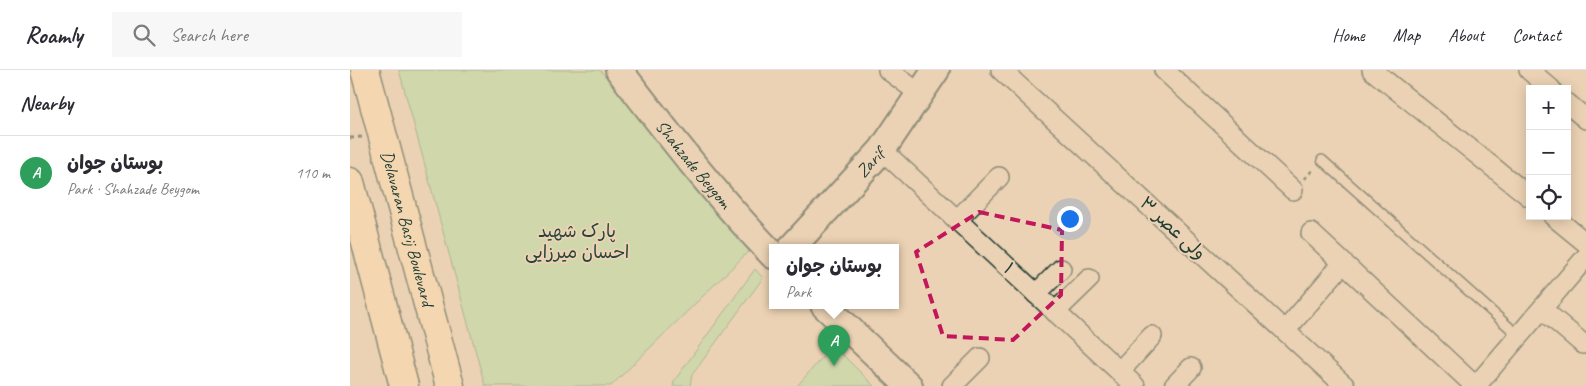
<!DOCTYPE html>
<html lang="en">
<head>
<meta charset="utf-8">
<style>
	body { margin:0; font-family:Caveat,"Playpen Sans Arabic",sans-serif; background:#f7f7f7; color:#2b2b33 }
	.controls { position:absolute; right:15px; top:15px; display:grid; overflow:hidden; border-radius:0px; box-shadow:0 2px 12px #0003 }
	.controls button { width:45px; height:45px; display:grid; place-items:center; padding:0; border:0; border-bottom:1px solid #e1e1e2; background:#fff; color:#2b2b33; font:25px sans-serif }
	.you { position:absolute; left:719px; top:148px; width:18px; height:18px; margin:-12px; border:4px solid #fff; border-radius:50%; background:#1a73e8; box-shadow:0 0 0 8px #1a73e833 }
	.badge { display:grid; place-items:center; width:32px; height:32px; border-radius:50%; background:#c8321e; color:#fff; font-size:16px; font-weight:700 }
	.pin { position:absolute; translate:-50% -41px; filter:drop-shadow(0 1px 2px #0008) }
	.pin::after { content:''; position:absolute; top:26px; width:18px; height:15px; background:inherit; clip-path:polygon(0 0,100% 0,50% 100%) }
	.popup { position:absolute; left:419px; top:174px; width:130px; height:65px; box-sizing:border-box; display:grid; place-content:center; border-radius:0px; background:#fff; filter:drop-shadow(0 1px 4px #0005); font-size:16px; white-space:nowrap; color:#7c7c81 }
	.popup b { font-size:19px; color:#2b2b33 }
	.popup::after { content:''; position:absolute; left:50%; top:100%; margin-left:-10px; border:10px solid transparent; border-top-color:#fff }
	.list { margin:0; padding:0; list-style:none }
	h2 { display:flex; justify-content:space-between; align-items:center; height:65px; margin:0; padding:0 20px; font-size:21px }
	h2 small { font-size:16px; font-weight:400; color:#7c7c81 }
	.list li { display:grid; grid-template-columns:32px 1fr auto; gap:15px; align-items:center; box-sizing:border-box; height:75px; padding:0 20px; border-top:1px solid #e1e1e2 }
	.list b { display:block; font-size:19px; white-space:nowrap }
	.list p { margin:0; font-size:16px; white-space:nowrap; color:#7c7c81 }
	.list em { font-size:16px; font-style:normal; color:#7c7c81 }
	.icon { flex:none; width:28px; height:28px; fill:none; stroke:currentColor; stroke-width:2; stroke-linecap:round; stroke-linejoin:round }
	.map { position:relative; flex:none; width:1236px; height:316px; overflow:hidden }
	header { display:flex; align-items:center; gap:30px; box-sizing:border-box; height:70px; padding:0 25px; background:#fff; border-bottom:1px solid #e1e1e2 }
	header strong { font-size:24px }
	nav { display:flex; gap:28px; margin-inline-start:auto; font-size:18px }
	.search { width:350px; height:45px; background:#f7f7f7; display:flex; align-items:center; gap:12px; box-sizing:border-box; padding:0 18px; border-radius:0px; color:#7c7c81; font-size:19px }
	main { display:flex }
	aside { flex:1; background:#fff }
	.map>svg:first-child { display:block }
	.green { fill:#aadea0; stroke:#648e6a }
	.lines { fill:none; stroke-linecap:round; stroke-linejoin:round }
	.lane-casing { stroke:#1f3d34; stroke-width:12 }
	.street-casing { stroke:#1f3d34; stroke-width:22 }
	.secondary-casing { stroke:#1f3d34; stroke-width:30 }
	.primary-casing { stroke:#1f3d34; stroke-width:31 }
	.path { stroke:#1f3d34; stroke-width:3; stroke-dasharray:4 4; stroke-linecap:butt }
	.lane { stroke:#ecd2b4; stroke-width:9 }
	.street { stroke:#ecd2b4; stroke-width:19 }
	.secondary { stroke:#ecd2b4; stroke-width:26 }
	.primary { stroke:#fcdcac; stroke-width:28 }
	.marked { fill:none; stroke:#c2185b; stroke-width:4; stroke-dasharray:10 6; stroke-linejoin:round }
	.labels { text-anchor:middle; stroke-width:4; stroke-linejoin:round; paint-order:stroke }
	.street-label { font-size:18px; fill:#1f3d34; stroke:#ecd2b4 }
	.park-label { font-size:18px; fill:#264539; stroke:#ecd2b4 }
</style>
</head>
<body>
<header>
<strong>Roamly</strong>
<div class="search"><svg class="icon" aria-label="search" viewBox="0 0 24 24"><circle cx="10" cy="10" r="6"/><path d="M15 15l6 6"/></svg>Search here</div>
<nav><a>Home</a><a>Map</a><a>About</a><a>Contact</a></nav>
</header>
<main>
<aside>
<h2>Nearby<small></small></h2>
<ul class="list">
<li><span class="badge" style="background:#2e9e5b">A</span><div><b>بوستان جوان</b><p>Park · Shahzade Beygom</p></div><em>110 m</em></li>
</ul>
</aside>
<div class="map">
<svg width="1236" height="316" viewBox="0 0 1236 316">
	<rect width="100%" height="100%" fill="#ecd2b4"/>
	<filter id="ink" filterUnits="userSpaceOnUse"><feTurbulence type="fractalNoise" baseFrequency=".02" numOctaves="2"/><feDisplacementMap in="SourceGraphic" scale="10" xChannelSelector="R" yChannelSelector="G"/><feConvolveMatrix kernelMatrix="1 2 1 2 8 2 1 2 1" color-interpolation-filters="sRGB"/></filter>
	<g filter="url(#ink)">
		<g class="green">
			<path d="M49,0H250L399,181L261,316H135Z"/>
			<path d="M405,199L413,208L342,305L340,316H323L324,311Z"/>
			<path d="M483,275L524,316H447Z"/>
		</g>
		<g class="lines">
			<defs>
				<path id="lane" d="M972,90L1169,266"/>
				<g id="street">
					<path d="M538,0L570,24"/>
					<path d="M651,0L995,316"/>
					<path d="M814,0L943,120"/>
					<path d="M1022,0L1180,127"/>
					<path d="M1179,0L1201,19"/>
					<path d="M1217,33L1236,49"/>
					<path d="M532,80L785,316"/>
					<path d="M1203,146L1236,173"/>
					<path d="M607,150L649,107"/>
					<path d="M961,163L1125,316"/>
					<path d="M686,224L711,199"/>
					<path d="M1192,239L1233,274"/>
					<path d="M705,242L739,209"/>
					<path d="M935,261L993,193"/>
					<path d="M770,301L802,266"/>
					<path d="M602,316L630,288"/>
					<path d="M824,316L841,298"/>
					<path d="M1126,316L1236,187"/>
				</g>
				<g id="secondary">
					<path id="s1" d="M269,0C318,64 367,127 423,185"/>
					<path id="s2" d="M442,177L532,80L586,0"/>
					<path d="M474,235L559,316"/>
				</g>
				<g id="primary">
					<path id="s3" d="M15,0L100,316"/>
					<path d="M0,112L54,316"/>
				</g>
			</defs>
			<use href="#lane" class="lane-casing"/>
			<use href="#street" class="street-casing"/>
			<use href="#secondary" class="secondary-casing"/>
			<use href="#primary" class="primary-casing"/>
			<g class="path">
				<path d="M0,68L12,67"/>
				<path d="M954,109L964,99"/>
			</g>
			<use href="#lane" class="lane"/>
			<use href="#street" class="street"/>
			<use href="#secondary" class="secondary"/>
			<use href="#primary" class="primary"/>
		</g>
	</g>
	<path d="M0 0H1236V316H0ZM629,142L712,160L711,225L663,270L593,266L566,182Z" fill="#ecd2b4" fill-opacity=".55" fill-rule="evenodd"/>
	<path class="marked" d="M629,142L712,160L711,225L663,270L593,266L566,182Z"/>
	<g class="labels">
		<g class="street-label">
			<text dy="6" stroke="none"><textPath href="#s2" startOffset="115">Zarif</textPath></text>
			<text dy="6" stroke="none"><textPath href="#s1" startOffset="120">Shahzade Beygom</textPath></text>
			<text dy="6" stroke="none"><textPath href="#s3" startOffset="164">Delavaran Basij Boulevard</textPath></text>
			<text transform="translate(823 158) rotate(43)" y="6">ولی عصر ۳</text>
			<text transform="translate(659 198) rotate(43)" y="6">۱</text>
		</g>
		<g class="park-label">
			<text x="227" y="167">پارک شهید<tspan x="227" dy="21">احسان میرزایی</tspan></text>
		</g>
	</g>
</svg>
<div class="controls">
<button>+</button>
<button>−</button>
<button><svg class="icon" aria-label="locate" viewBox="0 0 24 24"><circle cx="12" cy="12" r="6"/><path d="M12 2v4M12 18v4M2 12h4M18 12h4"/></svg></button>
</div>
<div class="you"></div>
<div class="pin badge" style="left:484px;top:296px;background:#2e9e5b">A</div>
<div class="popup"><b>بوستان جوان</b>Park</div>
</div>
</main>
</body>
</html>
